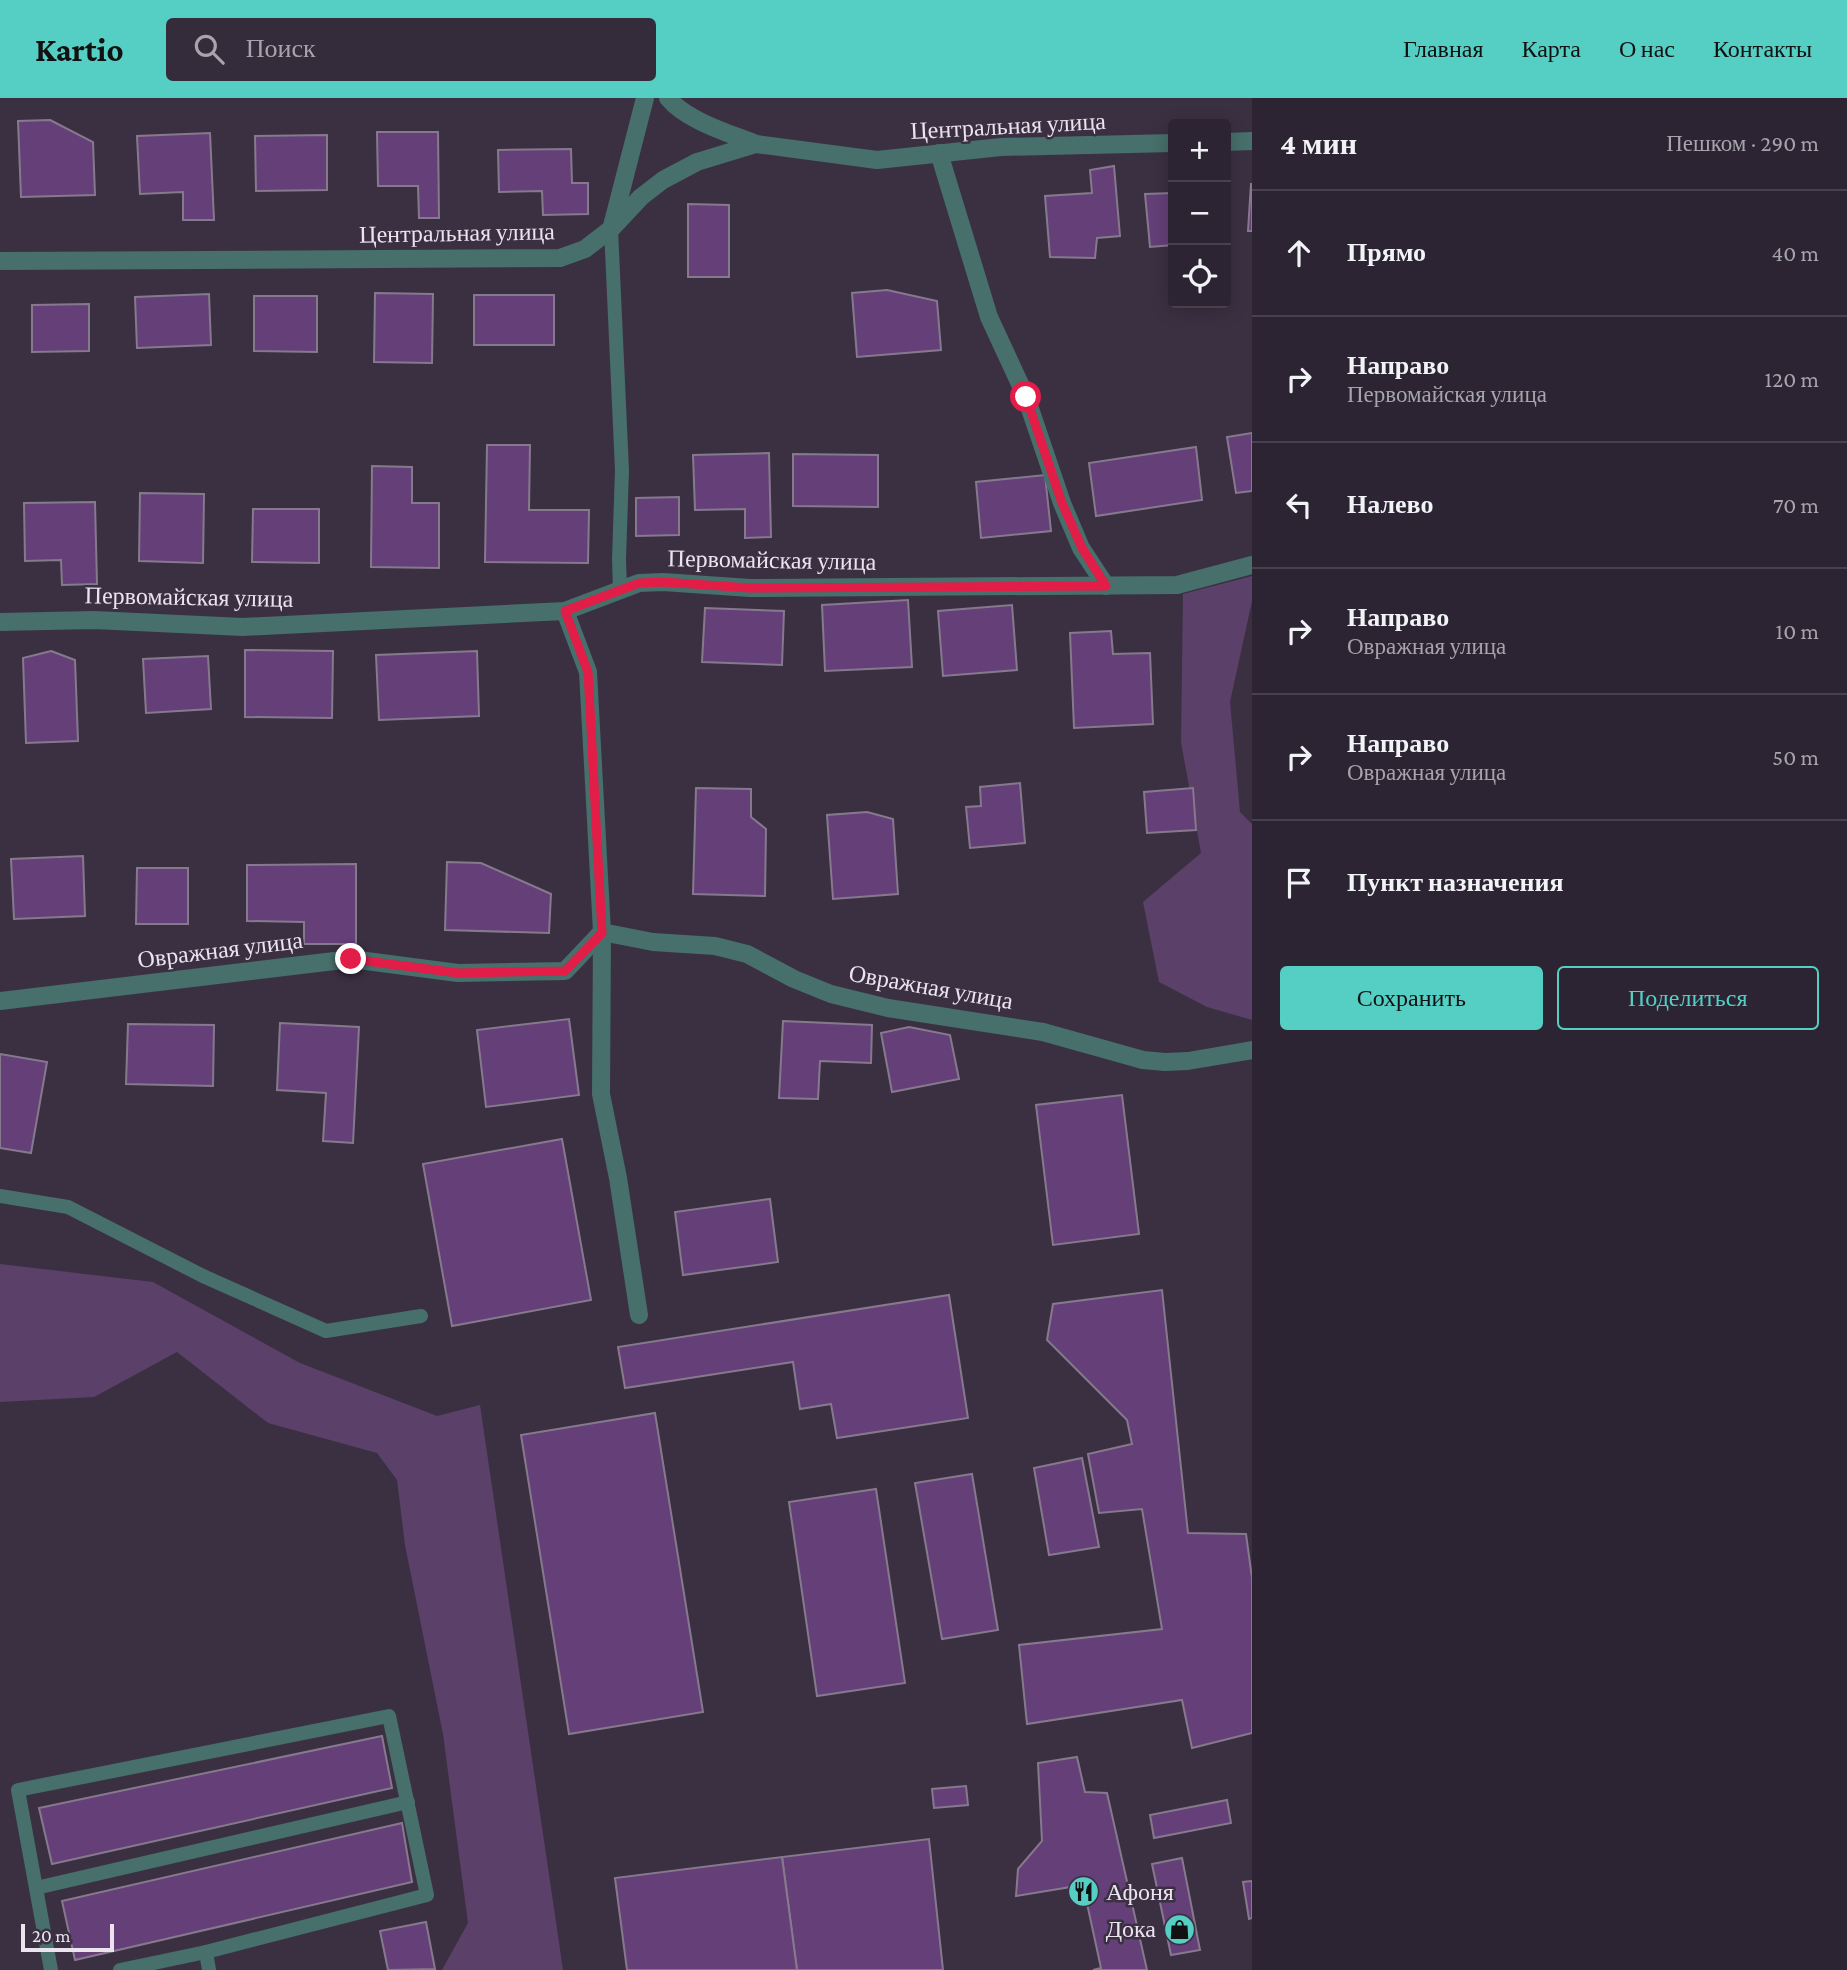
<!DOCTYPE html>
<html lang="ru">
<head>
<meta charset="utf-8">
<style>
	body { margin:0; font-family:"Crimson Pro",serif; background:#342c3a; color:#f1f3f6 }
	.controls { position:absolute; right:21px; top:21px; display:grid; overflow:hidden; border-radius:7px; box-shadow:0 4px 18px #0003 }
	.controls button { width:63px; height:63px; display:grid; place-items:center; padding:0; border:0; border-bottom:2px solid #48414d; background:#2c2432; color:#f1f3f6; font:35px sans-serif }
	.scale { position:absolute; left:21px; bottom:18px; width:93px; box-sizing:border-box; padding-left:7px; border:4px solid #ebe4ef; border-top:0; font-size:19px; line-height:24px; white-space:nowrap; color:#ebe4ef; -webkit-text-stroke:5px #3b3042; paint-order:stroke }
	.stop { position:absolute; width:21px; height:21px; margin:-16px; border:5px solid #e11d48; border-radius:50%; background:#fff }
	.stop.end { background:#e11d48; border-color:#fff; box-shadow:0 2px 7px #0008 }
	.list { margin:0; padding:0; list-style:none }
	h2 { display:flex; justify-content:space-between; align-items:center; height:91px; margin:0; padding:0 28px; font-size:30px }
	h2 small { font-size:23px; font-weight:400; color:#a6a4ac }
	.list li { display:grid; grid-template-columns:46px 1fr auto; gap:21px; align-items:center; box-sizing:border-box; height:126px; padding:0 28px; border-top:2px solid #48414d }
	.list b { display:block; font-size:26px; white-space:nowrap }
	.list p { margin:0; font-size:23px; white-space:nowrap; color:#a6a4ac }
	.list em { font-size:23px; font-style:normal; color:#a6a4ac }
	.actions { display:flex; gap:14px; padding:21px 28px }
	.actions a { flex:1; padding:16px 0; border:2px solid #55cec4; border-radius:7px; text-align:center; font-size:24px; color:#55cec4 }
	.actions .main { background:#55cec4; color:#111 }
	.icon { flex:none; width:38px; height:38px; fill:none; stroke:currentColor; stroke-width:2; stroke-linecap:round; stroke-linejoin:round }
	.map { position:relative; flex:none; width:1252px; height:1872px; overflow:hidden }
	header { display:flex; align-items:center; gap:42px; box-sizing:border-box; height:98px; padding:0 35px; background:#55cec4; color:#111 }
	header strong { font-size:33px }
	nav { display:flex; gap:38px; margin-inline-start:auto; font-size:24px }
	.search { width:490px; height:63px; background:#342c3a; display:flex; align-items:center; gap:18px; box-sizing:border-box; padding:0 24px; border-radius:7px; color:#a6a4ac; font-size:26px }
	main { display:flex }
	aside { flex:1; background:#2c2432 }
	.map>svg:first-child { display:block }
	.green { fill:#5b406a }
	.building { fill:#643f78; stroke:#86798e; stroke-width:2 }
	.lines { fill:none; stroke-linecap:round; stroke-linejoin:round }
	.lane { stroke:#476f6b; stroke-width:14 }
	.street { stroke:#476f6b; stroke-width:18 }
	.route { stroke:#e11d48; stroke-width:9 }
	.labels { text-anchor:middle; stroke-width:5; stroke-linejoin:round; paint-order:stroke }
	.street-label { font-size:24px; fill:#ebe4ef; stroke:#3b3042 }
	.poi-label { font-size:24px; fill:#ebe4ef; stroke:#3b3042; text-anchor:start }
</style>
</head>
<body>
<header>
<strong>Kartio</strong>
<div class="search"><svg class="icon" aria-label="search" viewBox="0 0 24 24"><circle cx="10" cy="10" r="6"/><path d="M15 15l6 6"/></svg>Поиск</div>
<nav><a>Главная</a><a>Карта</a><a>О нас</a><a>Контакты</a></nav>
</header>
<main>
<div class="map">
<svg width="1252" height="1872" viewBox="0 0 1252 1872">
	<rect width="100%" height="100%" fill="#3b3042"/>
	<g class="green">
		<path d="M1252,478V503L1230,604L1240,714L1252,726V922L1207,909L1159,884L1143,804L1201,755L1181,644L1183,496Z"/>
		<path d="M0,1166L153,1184L300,1265L437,1318L480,1307L563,1872H442L468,1825L443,1636L405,1447L397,1382L377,1355L268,1325L177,1254L94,1299L0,1304Z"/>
	</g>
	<g class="building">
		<path d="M50,22L93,44L95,97L21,99L18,23Z"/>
		<path d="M377,34H438L439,120H419L418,88H378Z"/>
		<path d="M210,35L214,122H183V94L140,96L137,38Z"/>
		<path d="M327,37V92L256,93L255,38Z"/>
		<path d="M571,51L572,85H588V116L543,117L542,93L499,94L498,52Z"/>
		<path d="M1114,68L1120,138L1097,140L1095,160L1050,159L1045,98L1092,95L1090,72Z"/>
		<path d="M1251,86H1252V133H1248Z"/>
		<path d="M1173,95V147L1150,149L1145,96Z"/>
		<path d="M688,106L729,107V179H688Z"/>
		<path d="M887,192L937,203L941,252L857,259L852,195Z"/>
		<path d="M375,195L433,196L432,265L374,264Z"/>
		<path d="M209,196L211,247L137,250L135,199Z"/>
		<rect x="474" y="197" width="80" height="50"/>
		<path d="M254,198H317V254L254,253Z"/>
		<path d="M89,206V253L32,254V207Z"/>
		<path d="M1252,335V393L1236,395L1227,339Z"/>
		<path d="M487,347H530L529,412H589L588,465L485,464Z"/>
		<path d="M1196,349L1202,402L1096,418L1089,365Z"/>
		<path d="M769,355L771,439L745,440V411L695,412L693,357Z"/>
		<path d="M793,356L878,357V409L793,408Z"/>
		<path d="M372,368L412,369V405H439V470L371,469Z"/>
		<path d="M1045,377L1051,433L981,440L976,384Z"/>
		<path d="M140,395L204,396L203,465L139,463Z"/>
		<path d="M679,399V437L636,438V400Z"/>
		<path d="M95,404L97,486L62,487L61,462L25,463L24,405Z"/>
		<path d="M253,411H319V465L252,464Z"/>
		<path d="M908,502L912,569L825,573L822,507Z"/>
		<path d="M1012,507L1017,572L943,578L938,513Z"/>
		<path d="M705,510L784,513L782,567L702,564Z"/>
		<path d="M1111,533L1113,556L1150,555L1153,626L1074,630L1070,535Z"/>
		<path d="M245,552L333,553L332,620L245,619Z"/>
		<path d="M51,553L75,562L78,643L26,645L23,560Z"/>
		<path d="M477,553L479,618L379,622L376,557Z"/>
		<path d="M208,558L211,611L146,615L143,561Z"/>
		<path d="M1020,685L1025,745L970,750L966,709L981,708L980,689Z"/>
		<path d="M696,690L751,691V719L766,731L765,798L693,796Z"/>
		<path d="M1193,690L1196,732L1147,735L1144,694Z"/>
		<path d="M867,714L893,721L898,796L833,801L827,717Z"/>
		<path d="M83,758L85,818L14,821L11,761Z"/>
		<path d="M447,764L481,765L551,796L549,835L445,832Z"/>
		<path d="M356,766V846H304V824L247,823V767Z"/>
		<path d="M137,770H188V826H136Z"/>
		<path d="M569,921L579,997L486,1009L477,932Z"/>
		<path d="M783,923L872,927L871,965L820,963L818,1001L779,1000Z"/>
		<path d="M280,925L359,929L353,1045L323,1043L326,995L277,992Z"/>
		<path d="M128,926L214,927L213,988L126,986Z"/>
		<path d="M909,929L950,937L959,981L892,994L881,935Z"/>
		<path d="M0,956L47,964L31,1055L0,1050Z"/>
		<path d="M1122,997L1139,1136L1053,1147L1036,1007Z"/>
		<path d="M562,1041L591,1202L452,1228L423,1066Z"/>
		<path d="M770,1101L778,1164L683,1177L675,1114Z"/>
		<path d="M1162,1192L1188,1435L1246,1436L1252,1480V1635L1192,1650L1182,1602L1027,1626L1019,1547L1162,1531L1142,1411L1099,1415L1088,1356L1132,1346L1127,1322L1047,1242L1053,1206Z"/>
		<path d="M949,1197L968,1320L837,1340L831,1306L800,1311L793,1264L625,1290L618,1249Z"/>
		<path d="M655,1315L703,1614L569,1636L521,1337Z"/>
		<path d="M1082,1360L1099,1449L1049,1457L1034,1370Z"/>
		<path d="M972,1376L998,1532L942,1541L915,1385Z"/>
		<path d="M876,1391L905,1585L817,1598L789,1404Z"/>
		<path d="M382,1638L392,1690L52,1766L39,1710Z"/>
		<path d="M1077,1659L1085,1694L1107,1695L1147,1872H1093L1101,1870L1083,1787L1016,1798L1018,1771L1042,1743L1038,1665Z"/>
		<path d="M966,1688L968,1707L934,1710L932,1691Z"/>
		<path d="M1227,1702L1231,1725L1154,1740L1150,1717Z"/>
		<path d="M402,1725L412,1784L75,1862L62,1803Z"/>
		<path d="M929,1741L943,1872H797L782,1759Z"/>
		<path d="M782,1759L797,1872H627L615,1780Z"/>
		<path d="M1182,1760L1200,1852L1171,1857L1152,1766Z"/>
		<path d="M1252,1783V1820L1249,1821L1243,1784Z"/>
		<path d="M426,1824L435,1871L388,1872L380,1833Z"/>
	</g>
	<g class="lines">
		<g class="lane">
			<path d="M611,131L622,372L619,461L620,493"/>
			<path d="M0,1098L68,1109L203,1178L326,1233L421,1218"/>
			<path d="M36,1790L408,1704"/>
			<path d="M51,1872L18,1692L389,1618L427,1797L206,1854L209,1872"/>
			<path d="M120,1872L206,1854"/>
		</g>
		<g class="street">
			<path d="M668,0C687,23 729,35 756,46"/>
			<path d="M1226,44L1252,43"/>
			<path d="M939,55L989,219L1026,299L1062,405L1081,450L1106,488"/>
			<path d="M612,128L645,0"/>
			<path d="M0,163L560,160L585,151L611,131L641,99L663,82L697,64L756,46L877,62L1001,49L1173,45"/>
			<path d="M565,513L588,574L602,834L601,996L618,1080L639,1217"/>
			<path d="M0,524L94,522L243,529L565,513L639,485L663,484L750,490L1177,487L1252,467"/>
			<path d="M0,903L351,861L458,875L565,873L602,834L653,844L715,848L747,856L794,881L831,896L888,910L1043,934L1143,962L1165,964L1188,963L1252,952"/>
		</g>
	</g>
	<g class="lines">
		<path class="route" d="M351,861L458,875L565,873L602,835L588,574L565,513L639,485L663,484L750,490L1106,488L1082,450L1062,405L1026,299"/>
	</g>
	<defs>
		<symbol id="restaurant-disc" viewBox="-11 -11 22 22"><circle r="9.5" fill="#55cec4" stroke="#3b3042"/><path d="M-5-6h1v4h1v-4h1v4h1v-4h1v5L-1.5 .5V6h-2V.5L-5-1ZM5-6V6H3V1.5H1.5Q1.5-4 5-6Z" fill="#111"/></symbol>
		<symbol id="shop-disc" viewBox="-11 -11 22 22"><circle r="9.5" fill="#55cec4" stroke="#3b3042"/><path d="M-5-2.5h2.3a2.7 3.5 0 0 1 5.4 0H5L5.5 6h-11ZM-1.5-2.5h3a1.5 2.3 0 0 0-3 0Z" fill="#111"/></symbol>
	</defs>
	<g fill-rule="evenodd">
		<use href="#restaurant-disc" x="1066" y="1776" width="35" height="35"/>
		<use href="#shop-disc" x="1162" y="1814" width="35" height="35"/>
	</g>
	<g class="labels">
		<g class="street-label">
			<text transform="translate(1008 28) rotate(-3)" y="8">Центральная улица</text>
			<text transform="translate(457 135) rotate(-1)" y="8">Центральная улица</text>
			<text transform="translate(772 462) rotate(1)" y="8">Первомайская улица</text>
			<text transform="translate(189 499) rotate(1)" y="8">Первомайская улица</text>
			<text transform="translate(220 852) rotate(-7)" y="8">Овражная улица</text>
			<text transform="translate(931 889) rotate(10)" y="8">Овражная улица</text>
		</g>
		<g class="poi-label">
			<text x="1106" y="1802">Афоня</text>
			<text x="1156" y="1839" text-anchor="end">Дока</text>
		</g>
	</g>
</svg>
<div class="controls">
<button>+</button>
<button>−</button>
<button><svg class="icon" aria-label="locate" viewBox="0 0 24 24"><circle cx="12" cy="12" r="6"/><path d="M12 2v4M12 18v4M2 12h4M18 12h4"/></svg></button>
</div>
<div class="scale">20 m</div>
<div class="stop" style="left:1026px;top:299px"></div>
<div class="stop end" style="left:351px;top:861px"></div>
</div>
<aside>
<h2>4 мин<small>Пешком · 290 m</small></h2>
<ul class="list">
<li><svg class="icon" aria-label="ahead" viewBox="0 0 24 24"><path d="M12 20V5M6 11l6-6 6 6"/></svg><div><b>Прямо</b></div><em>40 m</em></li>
<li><svg class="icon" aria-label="right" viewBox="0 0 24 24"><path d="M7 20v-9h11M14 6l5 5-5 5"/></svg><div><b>Направо</b><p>Первомайская улица</p></div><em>120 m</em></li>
<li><svg class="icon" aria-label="left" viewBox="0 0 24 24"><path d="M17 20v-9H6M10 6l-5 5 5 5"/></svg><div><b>Налево</b></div><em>70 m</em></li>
<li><svg class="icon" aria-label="right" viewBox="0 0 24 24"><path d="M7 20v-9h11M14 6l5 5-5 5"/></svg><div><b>Направо</b><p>Овражная улица</p></div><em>10 m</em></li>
<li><svg class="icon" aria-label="right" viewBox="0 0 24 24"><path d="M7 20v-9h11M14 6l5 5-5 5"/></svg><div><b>Направо</b><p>Овражная улица</p></div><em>50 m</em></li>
<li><svg class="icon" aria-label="arrive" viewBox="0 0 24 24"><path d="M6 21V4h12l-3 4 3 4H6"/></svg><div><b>Пункт назначения</b></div></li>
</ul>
<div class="actions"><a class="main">Сохранить</a><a>Поделиться</a></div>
</aside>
</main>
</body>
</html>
